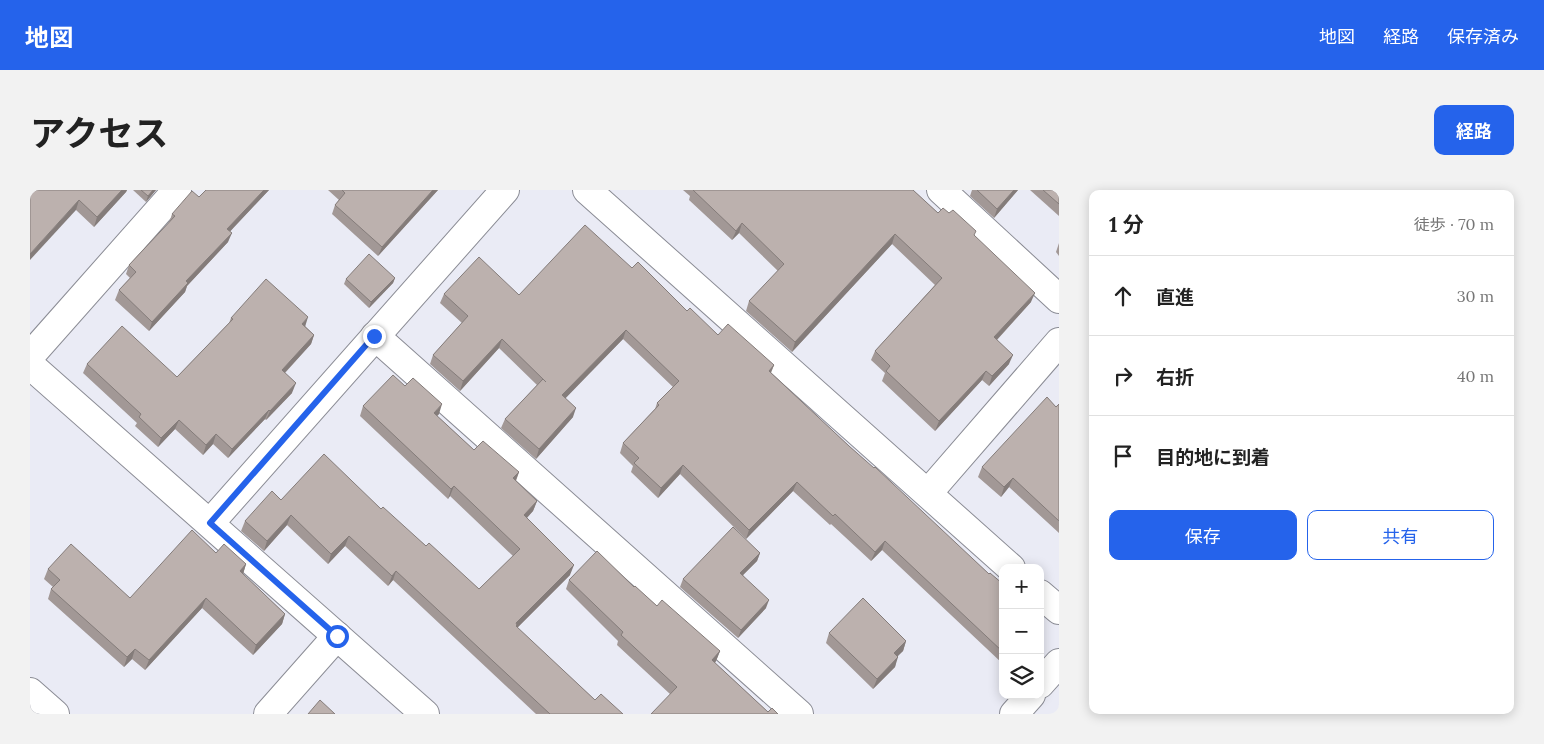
<!DOCTYPE html>
<html lang="ja">
<head>
<meta charset="utf-8">
<style>
	body { margin:0; font-family:Lora,"Noto Sans JP",serif; background:#f2f2f2; color:#222 }
	.controls { position:absolute; right:15px; bottom:15px; display:grid; overflow:hidden; border-radius:10px; box-shadow:0 2px 12px #0003 }
	.controls button { width:45px; height:45px; display:grid; place-items:center; padding:0; border:0; border-bottom:1px solid #e0e0e0; background:#fff; color:#222; font:25px sans-serif }
	.stop { position:absolute; width:15px; height:15px; margin:-11px; border:4px solid #2563eb; border-radius:50%; background:#fff }
	.stop.end { background:#2563eb; border-color:#fff; box-shadow:0 1px 5px #0008 }
	.list { margin:0; padding:0; list-style:none }
	h2 { display:flex; justify-content:space-between; align-items:center; height:65px; margin:0; padding:0 20px; font-size:21px }
	h2 small { font-size:16px; font-weight:400; color:#767676 }
	.list li { display:grid; grid-template-columns:32px 1fr auto; gap:15px; align-items:center; box-sizing:border-box; height:80px; padding:0 20px; border-top:1px solid #e0e0e0 }
	.list b { display:block; font-size:19px; white-space:nowrap }
	.list em { font-size:16px; font-style:normal; color:#767676 }
	.actions { display:flex; gap:10px; padding:15px 20px }
	.actions a { flex:1; padding:11px 0; border:1px solid #2563eb; border-radius:10px; text-align:center; font-size:18px; color:#2563eb }
	.actions .main { background:#2563eb; color:#fff }
	.icon { flex:none; width:28px; height:28px; fill:none; stroke:currentColor; stroke-width:2; stroke-linecap:round; stroke-linejoin:round }
	.map { position:relative; flex:none; width:1029px; height:524px; overflow:hidden; border-radius:10px }
	header { display:flex; align-items:center; gap:30px; box-sizing:border-box; height:70px; padding:0 25px; background:#2563eb; color:#fff }
	header strong { font-size:24px }
	nav { display:flex; gap:28px; margin-inline-start:auto; font-size:18px }
	.intro { display:flex; align-items:center; justify-content:space-between; box-sizing:border-box; height:120px; padding:0 30px }
	h1 { margin:0; font-size:35px }
	.button { padding:12px 22px; border-radius:10px; background:#2563eb; color:#fff; font-size:18px; font-weight:700 }
	main { display:flex; gap:30px; padding:0 30px }
	aside { flex:1; background:#fff; border-radius:10px; box-shadow:0 2px 12px #0003 }
	.map>svg:first-child { display:block }
	.lines { fill:none; stroke-linecap:round; stroke-linejoin:round }
	.street-casing { stroke:#8b8c95; stroke-width:30 }
	.street { stroke:#fff; stroke-width:28 }
	.wall { fill:#a29896 }
	.shaded-wall { fill:#847c7a }
	.building { fill:#bcb1ae; stroke:#847c7a }
	.route { stroke:#2563eb; stroke-width:6 }
</style>
</head>
<body>
<header>
<strong>地図</strong>
<nav><a>地図</a><a>経路</a><a>保存済み</a></nav>
</header>
<div class="intro"><h1>アクセス</h1><a class="button">経路</a></div>
<main>
<div class="map">
<svg width="1029" height="524" viewBox="0 0 1029 524">
	<rect width="100%" height="100%" fill="#eaebf5"/>
	<g class="lines">
		<defs>
			<g id="street">
				<path d="M557,0L981,378"/>
				<path d="M911,0L1029,109"/>
				<path d="M345,146L769,524"/>
				<path d="M0,166L147,0"/>
				<path d="M0,175L395,524"/>
				<path d="M898,303L1029,152"/>
				<path d="M180,333L475,0"/>
				<path d="M1010,404L1029,420"/>
				<path d="M1010,494L1029,473"/>
				<path d="M0,502L25,524"/>
				<path d="M238,524L307,446"/>
				<path d="M984,524L1001,505"/>
			</g>
		</defs>
		<use href="#street" class="street-casing"/>
		<use href="#street" class="street"/>
	</g>
	<g class="wall">
		<path d="M0,0H97L96,2L64,37L46,20Z"/>
		<path d="M103,0H126L116,12Z"/>
		<path d="M176,0H239L200,41L198,52L157,96L155,102L119,141L85,110L89,100L100,88L96,84L99,75L139,33L142,24L169,7Z"/>
		<path d="M298,0H408L348,66L302,24L305,15L309,10Z"/>
		<path d="M653,0H883L908,23L945,46L1001,112L967,150L979,174L959,196L952,190L905,241L852,191L855,183L841,170L845,161L905,95L862,54L762,162L716,121L719,111L748,81L709,43L702,50L659,10L660,6Z"/>
		<path d="M942,0H988L964,28L940,6Z"/>
		<path d="M1000,0H1029V26Z"/>
		<path d="M1029,53V66L1026,62Z"/>
		<path d="M602,78L688,145L744,175L741,183L819,256L959,384L973,394V474L852,360L841,371L801,334L800,335L763,301L716,349L650,284L628,308L601,282L603,276L590,263L593,253L625,219L627,213L643,197L593,149L535,208L543,227L506,269L471,238L475,229L507,195L469,158L430,201L400,174L403,165L432,133L410,113L414,104L489,105Z"/>
		<path d="M365,88L363,93L339,118L314,94L316,89Z"/>
		<path d="M201,128L275,136L284,145L281,154L255,183L262,203L236,230L235,229L198,268L183,254L173,265L145,239L128,257L105,236L107,233L53,183L57,174L147,187L199,133Z"/>
		<path d="M375,196L409,224L407,226L444,260L489,282L486,291L507,311L503,321L497,328L540,385L487,438L565,510L593,524H506L363,390L358,396L315,356L298,374L257,335L234,361L211,341L215,331L251,310L351,319L449,399L483,366L420,306L418,309L330,226L333,216Z"/>
		<path d="M1029,214V343L979,297L971,307L948,287L952,277Z"/>
		<path d="M186,363L216,374L213,384L255,424L252,434L223,465L172,418L115,480L102,469L94,477L18,409L21,399L23,397L14,389L18,379L100,408Z"/>
		<path d="M730,363L727,371L713,385L736,418L708,448L650,397L653,389Z"/>
		<path d="M539,390L604,397L627,416L690,461L686,471L685,473L738,522L640,504L587,455L588,451L536,399Z"/>
		<path d="M799,443L876,451L873,461L867,466L865,477L843,499L796,453Z"/>
	</g>
	<g class="shaded-wall">
		<path d="M92,0H97L96,2L64,37L67,27Z"/>
		<path d="M123,0H126L116,12L118,6Z"/>
		<path d="M234,0H239L194,48L197,39Z"/>
		<path d="M403,0H408L348,66L352,57Z"/>
		<path d="M984,0H988L964,28L967,19Z"/>
		<path d="M49,10L46,20L0,70V64Z"/>
		<path d="M712,33L709,43L702,50L706,41Z"/>
		<path d="M202,43L198,52L157,96L155,102L119,141L122,132L156,91Z"/>
		<path d="M865,44L862,54L762,162L765,152Z"/>
		<path d="M365,88L363,93L339,118L341,112Z"/>
		<path d="M1005,103L1001,112L961,156L964,147Z"/>
		<path d="M278,127L275,137L272,134Z"/>
		<path d="M596,140L593,149L529,215L532,205Z"/>
		<path d="M284,145L281,154L248,190L252,180Z"/>
		<path d="M472,149L469,158L430,201L433,191Z"/>
		<path d="M983,165L979,174L959,196L962,186Z"/>
		<path d="M744,175L740,184L739,181Z"/>
		<path d="M956,181L952,190L905,241L909,231Z"/>
		<path d="M266,193L262,203L236,230L240,221Z"/>
		<path d="M412,214L409,224L400,233L404,223Z"/>
		<path d="M546,218L543,227L506,269L509,259Z"/>
		<path d="M239,220L235,229L198,268L202,259Z"/>
		<path d="M149,230L145,239L128,257L131,248Z"/>
		<path d="M186,244L183,254L173,265L176,255Z"/>
		<path d="M653,275L650,284L628,308L631,298Z"/>
		<path d="M489,282L485,292L483,288Z"/>
		<path d="M983,288L979,297L971,307L974,297Z"/>
		<path d="M767,292L763,301L716,349L719,340Z"/>
		<path d="M424,296L420,306L418,309L421,299Z"/>
		<path d="M507,311L503,321L490,335L494,325Z"/>
		<path d="M261,325L257,335L234,361L237,351Z"/>
		<path d="M319,346L315,356L298,374L301,364Z"/>
		<path d="M855,351L852,360L841,371L845,362Z"/>
		<path d="M730,363L727,371L707,391L710,383Z"/>
		<path d="M216,374L213,384L210,381Z"/>
		<path d="M544,375L540,385L485,440L486,433Z"/>
		<path d="M366,381L363,390L358,396L362,386Z"/>
		<path d="M176,408L172,418L115,480L119,470Z"/>
		<path d="M739,410L736,418L708,448L711,440Z"/>
		<path d="M255,424L252,434L223,465L226,455Z"/>
		<path d="M876,451L873,461L861,473L864,463Z"/>
		<path d="M105,459L102,469L94,477L97,467Z"/>
		<path d="M690,461L686,471L678,480L682,470Z"/>
		<path d="M868,467L865,477L843,499L847,489Z"/>
	</g>
	<g class="building">
		<path d="M0,0H92L67,27L49,10L0,64Z"/>
		<path d="M111,0H123L118,6Z"/>
		<path d="M176,0H234L197,39L202,43L156,91L158,93L122,132L89,100L106,82L99,75L145,26L142,24L162,1L169,7Z"/>
		<path d="M312,0H403L352,57L305,15L315,3Z"/>
		<path d="M663,0H883L908,23L913,18L919,23L923,20L946,41L944,45L1005,103L964,147L983,165L962,186L956,181L909,231L856,181L860,176L845,161L912,88L865,44L765,152L719,111L754,74L712,33L706,41Z"/>
		<path d="M947,0H984L967,19Z"/>
		<path d="M1013,0H1029V14Z"/>
		<path d="M555,35L602,78L608,72L657,121L660,118L688,145L698,134L744,175L739,181L819,256L844,278L845,277L959,384L960,383L973,394V462L855,351L845,362L805,324L803,326L767,292L719,340L653,275L631,298L604,273L609,268L593,253L629,215L627,213L649,191L596,140L532,205L546,218L509,259L475,229L513,189L516,192L472,149L433,191L403,165L438,126L414,104L449,67L489,105Z"/>
		<path d="M339,64L365,88L341,112L316,89Z"/>
		<path d="M236,89L278,127L272,134L284,145L252,180L266,193L240,221L239,220L202,259L186,244L176,255L149,230L131,248L109,227L111,224L57,174L92,136L147,187L203,129L201,128Z"/>
		<path d="M363,185L375,196L383,188L412,214L404,223L444,260L453,251L489,282L483,288L507,311L494,325L544,375L486,433L487,435L486,436L565,510L571,504L593,524H520L366,381L362,386L319,346L301,364L261,325L237,351L215,331L242,301L251,310L294,264L351,319L353,317L396,356L399,353L449,399L490,359L424,296L421,299L333,216Z"/>
		<path d="M1017,207L1026,217L1029,214V331L983,288L974,297L952,277Z"/>
		<path d="M703,337L730,363L710,383L739,410L711,440L653,389Z"/>
		<path d="M162,340L186,363L194,354L216,374L210,381L255,424L226,455L176,408L119,470L105,459L97,467L21,399L30,390L18,379L41,354L100,408Z"/>
		<path d="M567,361L604,397L605,396L627,416L632,410L690,461L682,470L738,522L742,518L748,524H621L647,497L591,445L593,442L539,390Z"/>
		<path d="M833,408L876,451L864,463L868,467L847,489L799,443Z"/>
		<path d="M290,510L305,524H278Z"/>
	</g>
	<g class="lines">
		<path class="route" d="M307,446L180,333L344,146"/>
	</g>
</svg>
<div class="controls">
<button>+</button>
<button>−</button>
<button><svg class="icon" aria-label="layers" viewBox="0 0 24 24"><path d="M12 4l9 5-9 5-9-5zM3 14l9 5 9-5"/></svg></button>
</div>
<div class="stop" style="left:307px;top:446px"></div>
<div class="stop end" style="left:344px;top:146px"></div>
</div>
<aside>
<h2>1 分<small>徒歩 · 70 m</small></h2>
<ul class="list">
<li><svg class="icon" aria-label="ahead" viewBox="0 0 24 24"><path d="M12 20V5M6 11l6-6 6 6"/></svg><div><b>直進</b></div><em>30 m</em></li>
<li><svg class="icon" aria-label="right" viewBox="0 0 24 24"><path d="M7 20v-9h11M14 6l5 5-5 5"/></svg><div><b>右折</b></div><em>40 m</em></li>
<li><svg class="icon" aria-label="arrive" viewBox="0 0 24 24"><path d="M6 21V4h12l-3 4 3 4H6"/></svg><div><b>目的地に到着</b></div></li>
</ul>
<div class="actions"><a class="main">保存</a><a>共有</a></div>
</aside>
</main>
</body>
</html>
